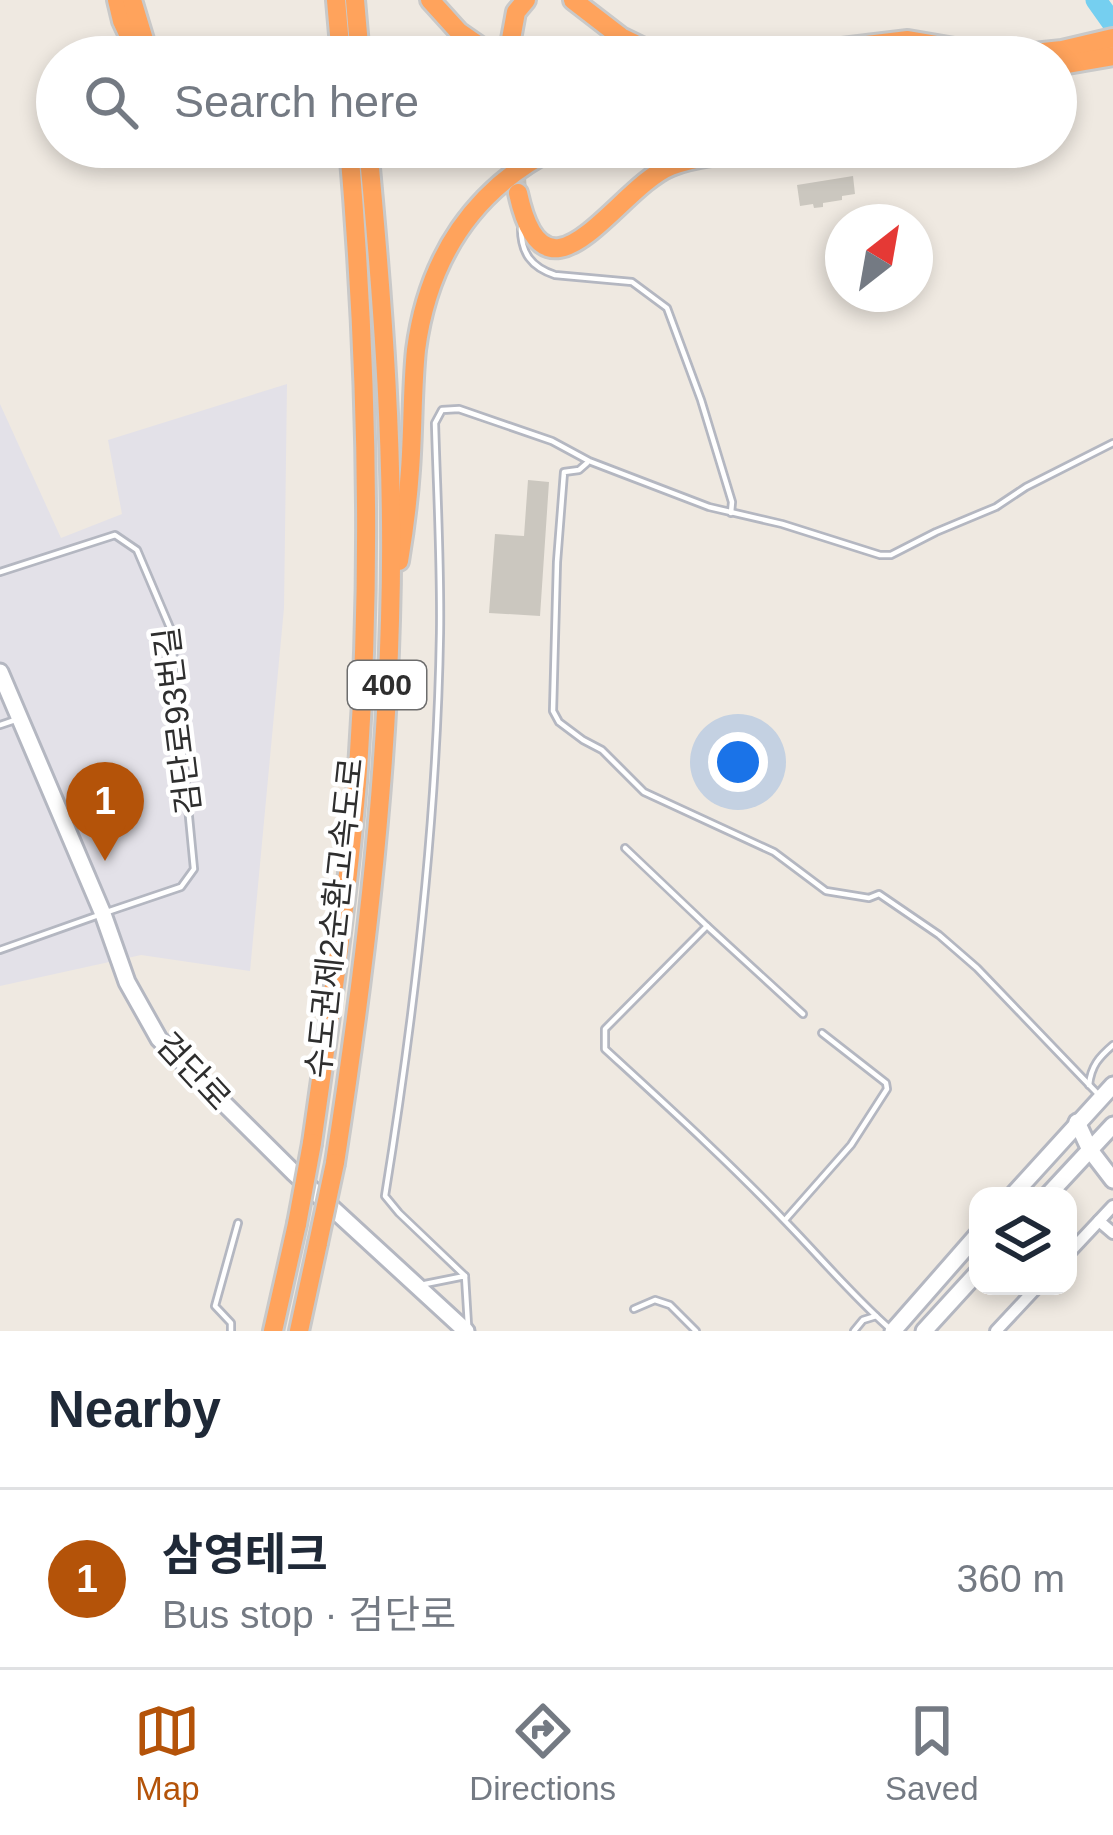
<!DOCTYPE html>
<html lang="en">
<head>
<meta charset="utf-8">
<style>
	body { margin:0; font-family:Arial,"Noto Sans KR",sans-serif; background:#f2f2f3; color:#1f2937 }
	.controls { position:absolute; right:36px; bottom:36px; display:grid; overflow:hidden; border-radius:24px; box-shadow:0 6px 18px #0003 }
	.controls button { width:108px; height:108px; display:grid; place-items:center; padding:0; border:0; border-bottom:3px solid #e0e1e3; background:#fff; color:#1f2937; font:60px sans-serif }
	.compass { position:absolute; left:825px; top:204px; width:108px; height:108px; border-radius:50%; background:#fff; box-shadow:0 6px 18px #0003; rotate:31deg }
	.you { position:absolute; left:738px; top:762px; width:42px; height:42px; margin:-30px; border:9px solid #fff; border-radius:50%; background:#1a73e8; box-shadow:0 0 0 18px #1a73e833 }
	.badge { display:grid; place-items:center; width:78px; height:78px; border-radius:50%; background:#b45309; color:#fff; font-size:39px; font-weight:700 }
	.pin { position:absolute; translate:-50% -99px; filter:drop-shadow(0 3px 6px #0008) }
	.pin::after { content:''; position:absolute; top:63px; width:42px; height:36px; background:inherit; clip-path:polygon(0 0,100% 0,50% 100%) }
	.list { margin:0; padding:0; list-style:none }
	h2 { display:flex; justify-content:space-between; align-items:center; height:156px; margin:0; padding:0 48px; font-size:51px }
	h2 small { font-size:39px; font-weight:400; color:#747a83 }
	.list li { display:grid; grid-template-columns:78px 1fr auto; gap:36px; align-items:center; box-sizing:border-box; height:180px; padding:0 48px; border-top:3px solid #e0e1e3 }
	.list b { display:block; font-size:45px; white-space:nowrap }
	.list p { margin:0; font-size:39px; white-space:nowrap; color:#747a83 }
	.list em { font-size:39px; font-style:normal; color:#747a83 }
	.icon { flex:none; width:66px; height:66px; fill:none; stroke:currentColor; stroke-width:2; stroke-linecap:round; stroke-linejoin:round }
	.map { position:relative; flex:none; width:1113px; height:1331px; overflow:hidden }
	.search { position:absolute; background:#fff; box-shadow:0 6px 18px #0003; left:36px; right:36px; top:36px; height:132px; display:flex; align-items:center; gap:30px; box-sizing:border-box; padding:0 42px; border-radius:66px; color:#747a83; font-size:45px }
	.sheet { height:336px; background:#fff }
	nav { display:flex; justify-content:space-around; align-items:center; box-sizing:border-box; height:168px; border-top:3px solid #e0e1e3; background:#fff; font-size:33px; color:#747a83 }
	nav a { display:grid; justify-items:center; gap:6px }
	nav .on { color:#b45309 }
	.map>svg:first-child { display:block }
	.industrial { fill:#e3e1e8 }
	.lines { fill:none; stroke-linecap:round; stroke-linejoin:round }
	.river { stroke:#75cff0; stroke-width:21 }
	.building { fill:#cbc7bf }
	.highway-tunnel { stroke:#c8c4bd; stroke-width:18; stroke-dasharray:18 9; stroke-linecap:butt }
	.lane-casing { stroke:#b4b7c1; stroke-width:10 }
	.street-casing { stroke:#b4b7c1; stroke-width:16 }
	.secondary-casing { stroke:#b4b7c1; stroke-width:21 }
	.highway-casing { stroke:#c9c9c9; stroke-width:24 }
	.lane { stroke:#fff; stroke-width:4.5 }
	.street { stroke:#fff; stroke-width:10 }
	.secondary { stroke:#fff; stroke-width:15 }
	.highway { stroke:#ffa35c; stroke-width:18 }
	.highway-bridge-casing { stroke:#c9c9c9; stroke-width:24; stroke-linecap:butt }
	.highway-bridge { stroke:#ffa35c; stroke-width:18 }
	.labels { text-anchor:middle; stroke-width:9; stroke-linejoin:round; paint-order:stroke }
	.shield { fill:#fff; stroke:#6d6d6d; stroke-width:3 }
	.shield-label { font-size:30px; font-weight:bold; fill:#2e2e2e }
	.street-label { font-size:33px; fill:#2e2e2e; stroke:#fff }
</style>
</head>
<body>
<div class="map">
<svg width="1113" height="1331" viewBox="0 0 1113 1331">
	<rect width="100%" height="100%" fill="#efe9e1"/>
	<path class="industrial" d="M287,384L284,608L250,971L141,955L0,986V404L61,538L122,514L108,440Z"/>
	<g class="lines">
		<path class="river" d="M1096,0L1113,24"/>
	</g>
	<g class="building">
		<path d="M853,176L855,194L842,196V200L823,203V207L814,208L813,204L800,206L797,185Z"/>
		<path d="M528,480L549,482L540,616L489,613L495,534L524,536Z"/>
	</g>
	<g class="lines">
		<path class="highway-tunnel" d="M515,147L518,193"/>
		<defs>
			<g id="lane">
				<path d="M521,228C521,253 531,267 555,275L632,282L667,308L701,400L732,502L731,513"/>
				<path d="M587,463L579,470L564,472L557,562L553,711L559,722L583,740L602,750L644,792L774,852L826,891L869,898L879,894L939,935L977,968L1097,1093"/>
				<path d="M0,572L115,535L137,550L171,630L194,869L181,887L107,912"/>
				<path d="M0,725L18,719"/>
				<path d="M625,848L707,926"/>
				<path d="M0,950L96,916"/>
				<path d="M803,1014L707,926L605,1029V1049C666,1105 728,1161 785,1221C820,1257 851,1294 888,1327"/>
				<path d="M1089,1085C1091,1066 1099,1057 1113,1045"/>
				<path d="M785,1220L851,1145L887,1089L886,1083L822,1033"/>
				<path d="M465,1276L399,1213L385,1196C415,1010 437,821 440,633C441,563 437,493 435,423L442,410L459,409L552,441L589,461L709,507L782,524L880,555H891L936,532L996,507L1026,487L1113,443"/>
				<path d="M425,1284L465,1276L468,1325"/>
				<path d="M634,1309L655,1300L670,1305L696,1331"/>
				<path d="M231,1331V1323L215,1306L238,1223"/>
				<path d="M854,1331L863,1320L876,1316"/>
			</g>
			<g id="street">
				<path d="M1099,1221L1113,1233"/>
				<path d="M1068,1254L1113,1206"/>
				<path d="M996,1331L1038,1286"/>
			</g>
			<g id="secondary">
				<path d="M0,672L103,914L127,982L159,1039L294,1173L466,1331"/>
				<path d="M1077,1122L1090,1150L1113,1180"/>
				<path d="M1012,1196L1113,1085"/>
				<path d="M1047,1196L1113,1125"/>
				<path d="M893,1331L978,1234"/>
				<path d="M924,1331L978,1272"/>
			</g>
			<g id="highway">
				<path d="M117,0L122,21L139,57"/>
				<path d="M132,0L145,43L154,57"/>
				<path d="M336,0L341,57"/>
				<path d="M355,0L360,57"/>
				<path d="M430,0L459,32L495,57"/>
				<path d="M573,0L621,37L662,57"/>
				<path d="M509,50L516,12L526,0"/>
				<path d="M768,57L908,40L1001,56"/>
				<path d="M995,57L1062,50L1113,38"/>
				<path d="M1056,66L1113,56"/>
				<path d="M518,193C546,322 616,188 671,166C703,153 758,152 793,147"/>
				<path d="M399,561C404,531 408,500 410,470C413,430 412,390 416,350C428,258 474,188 557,147"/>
				<path d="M312,1143C329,1023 347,903 357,782C373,570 367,359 349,147"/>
				<path d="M335,1163C363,982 385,802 390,620C395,462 383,304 368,147"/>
				<path d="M273,1331L297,1224"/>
				<path d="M299,1331L318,1243"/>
			</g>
		</defs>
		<use href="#lane" class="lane-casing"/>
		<use href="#street" class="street-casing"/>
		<use href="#secondary" class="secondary-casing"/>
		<use href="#highway" class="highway-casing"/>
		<use href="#lane" class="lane"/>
		<use href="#street" class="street"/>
		<use href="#secondary" class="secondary"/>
		<use href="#highway" class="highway"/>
		<defs>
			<g id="highway-bridge">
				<path d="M297,1224L312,1143"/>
				<path d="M318,1243L335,1163"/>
			</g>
		</defs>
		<use href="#highway-bridge" class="highway-bridge-casing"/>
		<use href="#highway-bridge" class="highway-bridge"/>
	</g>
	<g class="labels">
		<rect class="shield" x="348" y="661" width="78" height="48" rx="9"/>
		<g class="shield-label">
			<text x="387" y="695">400</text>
		</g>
		<g class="street-label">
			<text transform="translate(177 721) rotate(-97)" y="12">검단로93번길</text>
			<text transform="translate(334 918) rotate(-84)" y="12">수도권제2순환고속도로</text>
			<text transform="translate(194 1071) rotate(47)" y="12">검단로</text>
		</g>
	</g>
</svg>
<div class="controls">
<button><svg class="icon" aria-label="layers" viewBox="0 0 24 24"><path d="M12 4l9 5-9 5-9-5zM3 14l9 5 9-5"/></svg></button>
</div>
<svg class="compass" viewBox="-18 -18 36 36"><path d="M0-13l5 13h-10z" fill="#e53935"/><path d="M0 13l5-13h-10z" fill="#747a83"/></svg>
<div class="you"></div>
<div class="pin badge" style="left:105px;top:861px">1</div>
<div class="search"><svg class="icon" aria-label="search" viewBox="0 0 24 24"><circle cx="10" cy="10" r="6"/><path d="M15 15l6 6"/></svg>Search here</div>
</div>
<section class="sheet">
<h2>Nearby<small></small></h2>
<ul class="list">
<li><span class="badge">1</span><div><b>삼영테크</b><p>Bus stop · 검단로</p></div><em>360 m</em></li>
</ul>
</section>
<nav>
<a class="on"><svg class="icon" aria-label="map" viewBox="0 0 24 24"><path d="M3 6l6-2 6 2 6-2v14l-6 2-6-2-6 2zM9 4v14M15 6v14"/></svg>Map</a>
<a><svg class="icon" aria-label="directions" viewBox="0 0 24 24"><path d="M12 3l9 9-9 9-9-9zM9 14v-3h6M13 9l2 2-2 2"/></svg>Directions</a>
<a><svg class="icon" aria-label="saved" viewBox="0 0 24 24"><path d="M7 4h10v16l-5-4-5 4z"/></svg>Saved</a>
</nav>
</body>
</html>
